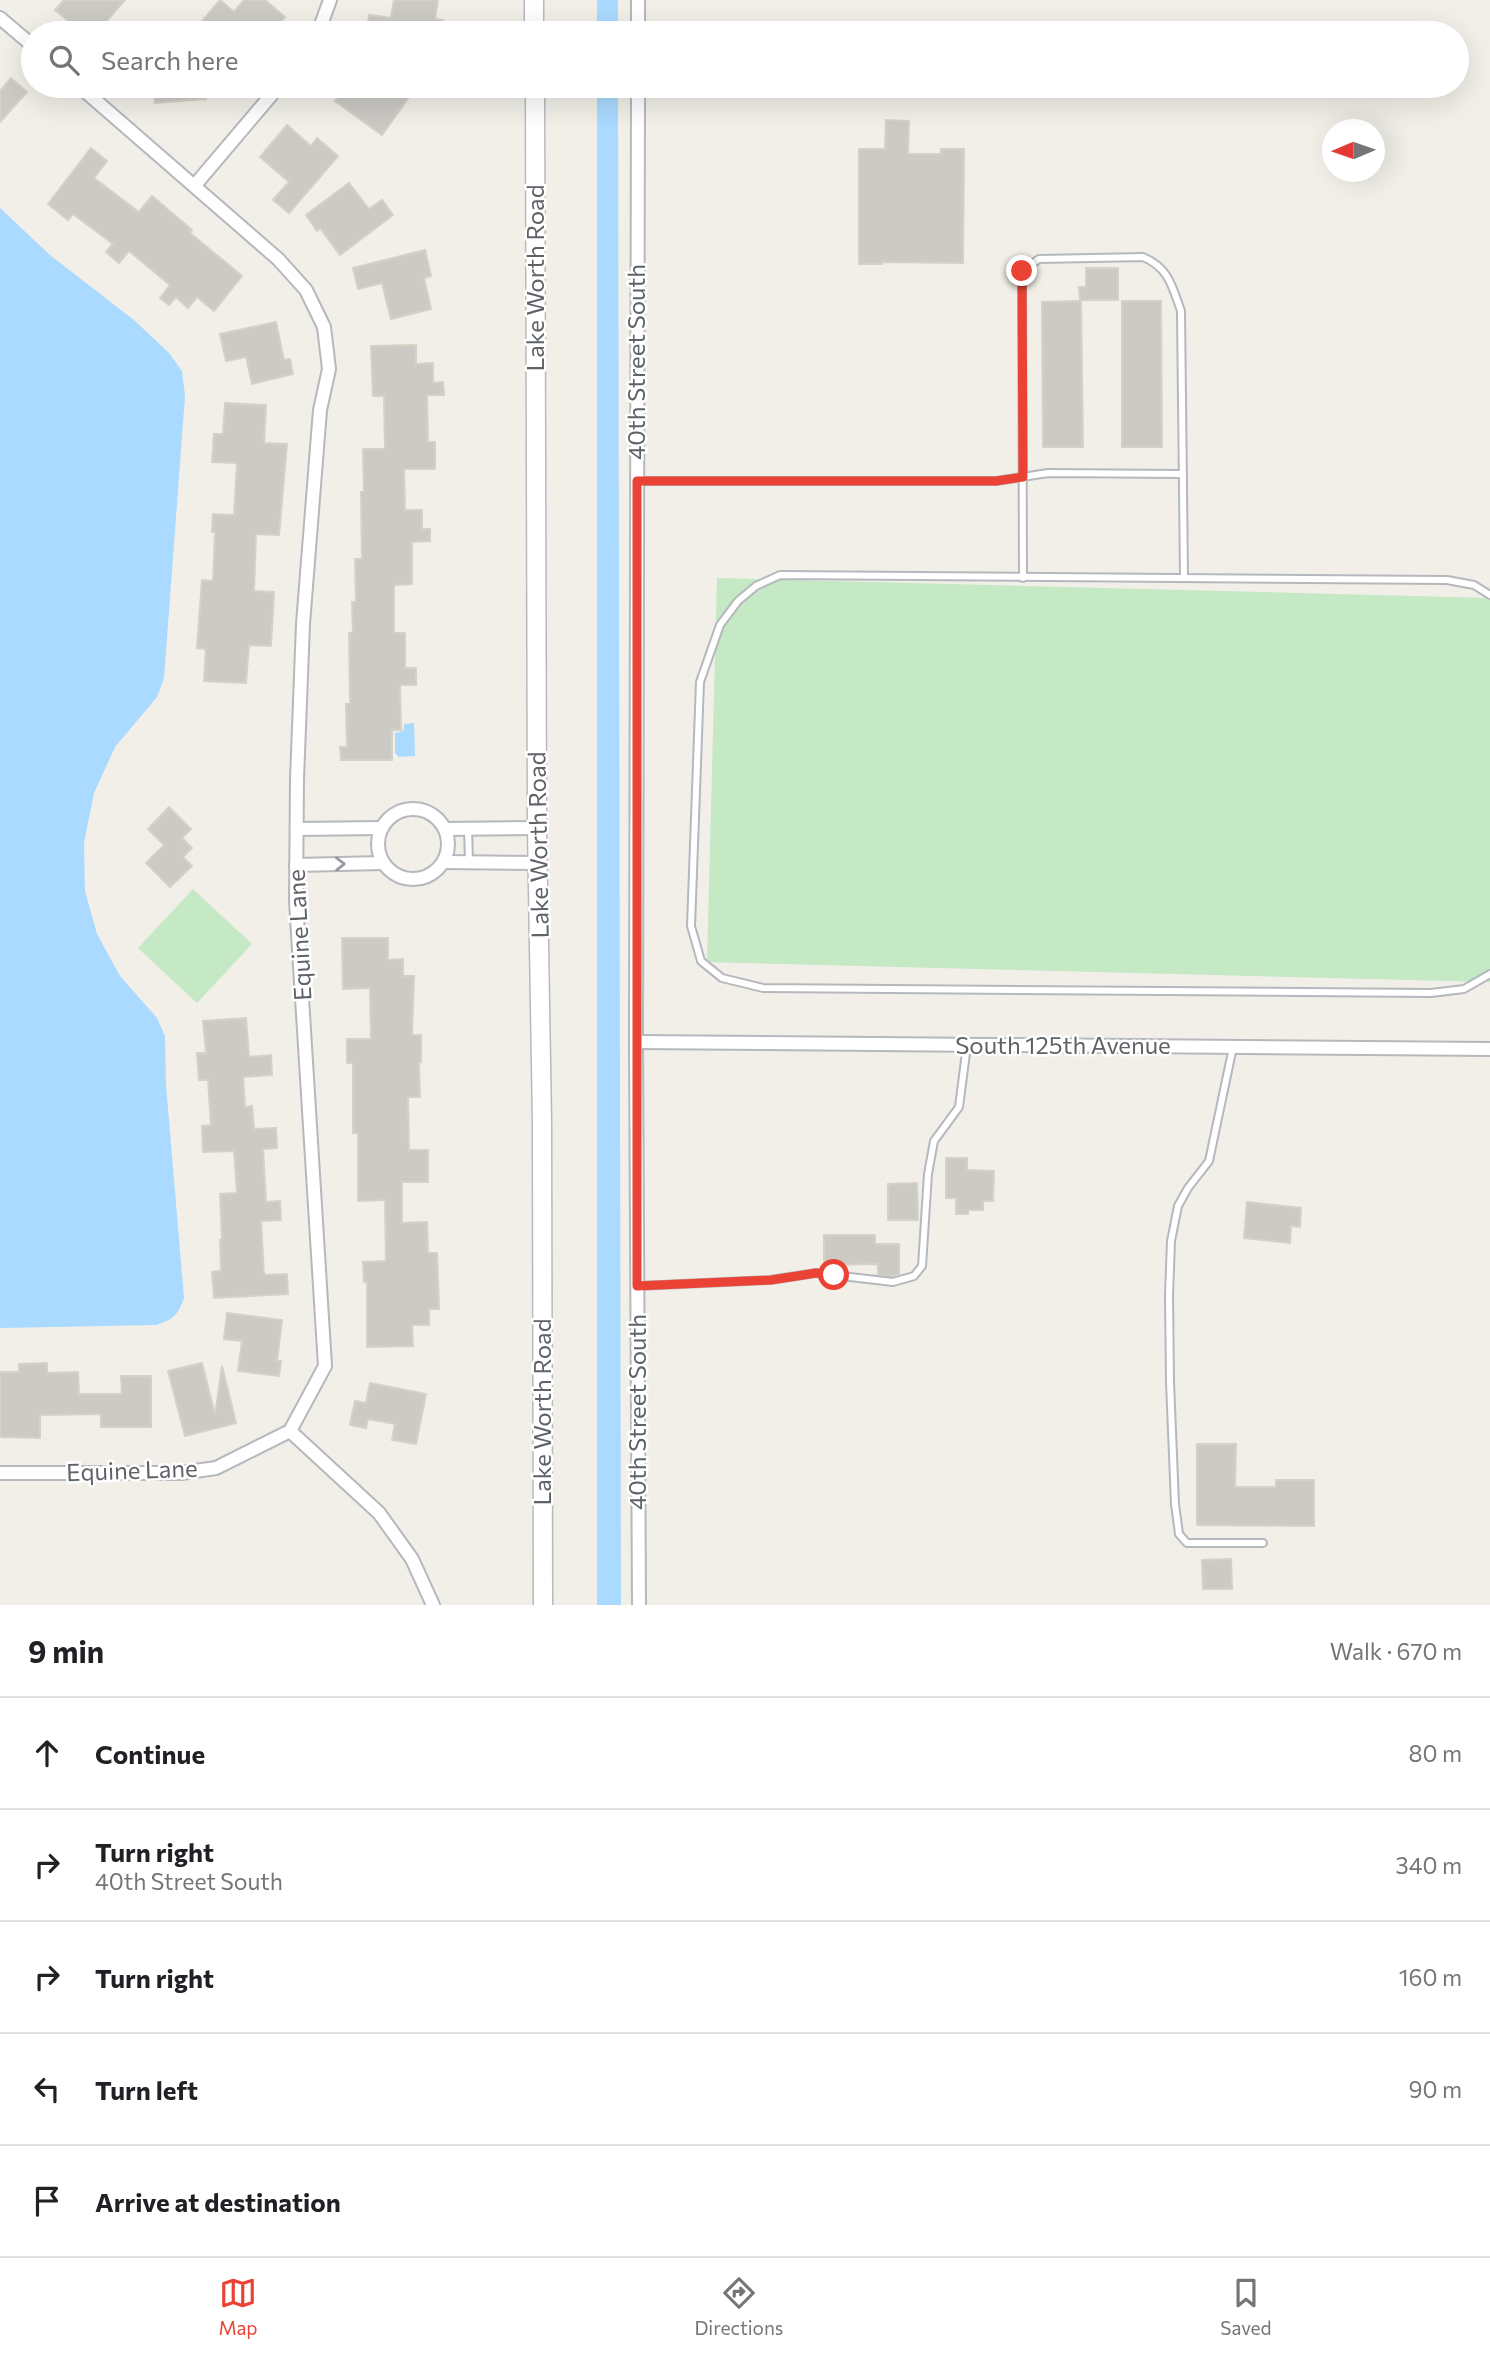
<!DOCTYPE html>
<html lang="en">
<head>
<meta charset="utf-8">
<style>
	body { margin:0; font-family:Commissioner,sans-serif; background:#f6f6f6; color:#202124 }
	.compass { position:absolute; left:1322px; top:119px; width:63px; height:63px; border-radius:50%; background:#fff; box-shadow:0 7px 28px #0002; rotate:268deg }
	.stop { position:absolute; width:21px; height:21px; margin:-16px; border:5px solid #ea4335; border-radius:50%; background:#fff }
	.stop.end { background:#ea4335; border-color:#fff; box-shadow:0 2px 7px #0008 }
	.list { margin:0; padding:0; list-style:none }
	h2 { display:flex; justify-content:space-between; align-items:center; height:91px; margin:0; padding:0 28px; font-size:30px }
	h2 small { font-size:23px; font-weight:400; color:#757577 }
	.list li { display:grid; grid-template-columns:46px 1fr auto; gap:21px; align-items:center; box-sizing:border-box; height:112px; padding:0 28px; border-top:2px solid #e0e0e0 }
	.list b { display:block; font-size:26px; white-space:nowrap }
	.list p { margin:0; font-size:23px; white-space:nowrap; color:#757577 }
	.list em { font-size:23px; font-style:normal; color:#757577 }
	.icon { flex:none; width:38px; height:38px; fill:none; stroke:currentColor; stroke-width:2; stroke-linecap:round; stroke-linejoin:round }
	.map { position:relative; flex:none; width:1490px; height:1605px; overflow:hidden }
	.search { position:absolute; background:#fff; box-shadow:0 7px 28px #0002; left:21px; right:21px; top:21px; height:77px; display:flex; align-items:center; gap:18px; box-sizing:border-box; padding:0 24px; border-radius:38px; color:#757577; font-size:26px }
	.sheet { height:651px; background:#fff }
	nav { display:flex; justify-content:space-around; align-items:center; box-sizing:border-box; height:98px; border-top:2px solid #e0e0e0; background:#fff; font-size:19px; color:#757577 }
	nav a { display:grid; justify-items:center; gap:4px }
	nav .on { color:#ea4335 }
	.map>svg:first-child { display:block }
	.green { fill:#c5e8c5 }
	.water { fill:#aadaff }
	.building { fill:#cccac5; stroke:#d6d1c6; stroke-width:2 }
	.lines { fill:none; stroke-linecap:round; stroke-linejoin:round }
	.lane-casing { stroke:#b5b8bc; stroke-width:10 }
	.street-casing { stroke:#b5b8bc; stroke-width:16 }
	.secondary-casing { stroke:#b6babf; stroke-width:21 }
	.lane { stroke:#fff; stroke-width:6 }
	.street { stroke:#fff; stroke-width:12 }
	.secondary { stroke:#fff; stroke-width:18 }
	.oneway { stroke:#979a9d }
	.route { stroke:#ea4335; stroke-width:9 }
	.labels { text-anchor:middle; stroke-width:5; stroke-linejoin:round; paint-order:stroke }
	.street-label { font-size:24px; fill:#5f6368; stroke:#fff }
</style>
</head>
<body>
<div class="map">
<svg width="1490" height="1605" viewBox="0 0 1490 1605">
	<rect width="100%" height="100%" fill="#f1efe8"/>
	<g class="green">
		<path d="M717,578L1490,598V982L707,962Z"/>
		<path d="M193,889L252,944L197,1003L138,948Z"/>
	</g>
	<g class="water">
		<rect x="597" y="0" width="21" height="33"/>
		<path d="M597,86H618L621,1605H597Z"/>
		<path d="M0,208L51,256L134,320L169,353L182,371L185,396L164,678L157,697L115,747L94,793L84,843L85,891L97,934L120,976L157,1018L165,1036L166,1085L184,1298C178,1315 173,1320 156,1325L0,1328Z"/>
		<path d="M414,723L415,756L399,757L395,753V733L403,731L404,724Z"/>
	</g>
	<g class="building">
		<path d="M64,0H125L96,33H83L55,10Z"/>
		<path d="M220,0L234,12L244,0H265L285,17L276,27L273,24L266,33H219L203,20Z"/>
		<path d="M394,0H438L435,19L443,20L441,33H367L369,15L391,18Z"/>
		<path d="M11,78L27,92L0,122V91Z"/>
		<path d="M154,86H204L206,99L155,103Z"/>
		<path d="M346,86H368L381,95L388,86H399L411,94L382,135L335,101Z"/>
		<path d="M886,120L909,121L908,154H941V149H964L963,263L882,262V264H859V149H885Z"/>
		<path d="M287,125L311,146L317,138L338,156L289,213L273,200L289,182L260,157Z"/>
		<path d="M91,148L107,161L94,178L139,212L152,196L192,230L190,233L242,276L214,311L197,297L188,308L176,297L169,305L160,298L170,285L129,251L119,263L106,252L113,244L73,214L68,220L48,204Z"/>
		<path d="M349,183L369,209L382,200L393,215L340,255L320,228L317,231L306,215Z"/>
		<path d="M425,250L431,276L424,278L431,309L391,319L382,283L358,289L353,268Z"/>
		<path d="M1086,268H1118V300H1080L1079,287H1086Z"/>
		<path d="M1081,301L1083,447H1043L1042,302Z"/>
		<path d="M1122,301H1161L1162,447H1122Z"/>
		<path d="M276,322L284,360L290,359L293,374L252,384L246,357L226,361L220,334Z"/>
		<path d="M416,345V364L433,363V383L443,382L444,395H427L428,442H435V469H404L405,510H422V529H430V541L412,542V584L394,585V633H405V668H416V685H400L401,730H392V760H341L340,747H347L346,704H350L349,633H353L352,602H356L355,559H362L361,492H364L363,449H385L384,396H373L371,346Z"/>
		<path d="M225,403L266,405L264,443L287,444L279,535L256,534L254,591L274,592L271,646L249,645L246,683L204,681L206,649L197,648L202,580L213,581L215,532H212L213,514L234,515L237,463L212,462L214,434H223Z"/>
		<path d="M169,807L191,829L182,838L192,848L183,857L192,866L170,887L146,863L164,845L148,829Z"/>
		<path d="M342,938H388V960L403,959V976H414L412,1035H421V1062H419L420,1097H408L409,1150H428V1182H402V1223L427,1222L428,1253H437L439,1309H429V1325H412L413,1346L367,1347V1282H364L363,1262L386,1261L385,1200L358,1201V1133H353V1063H347V1039H371L370,988L343,989Z"/>
		<path d="M246,1018L249,1057L271,1055L272,1075L243,1077L245,1107L252,1106L254,1129L276,1128L277,1148L263,1149L266,1202L280,1201L281,1220L261,1221L264,1275L287,1274L288,1294L214,1298L212,1272L221,1271L220,1240H222L220,1194L237,1193L234,1151L203,1152L202,1126L211,1125L208,1080H199L197,1053H206L203,1021Z"/>
		<path d="M946,1158H967V1170L994,1171L993,1201H983V1210H968V1214H956V1198H946Z"/>
		<path d="M917,1183L918,1220H888V1184Z"/>
		<path d="M1247,1202L1301,1208L1300,1227L1291,1226L1290,1243L1244,1238Z"/>
		<path d="M824,1235H875V1244H899V1274L893,1276L878,1275V1264L824,1265Z"/>
		<path d="M227,1313L282,1320L277,1361H281L279,1376L238,1371L242,1341L224,1339Z"/>
		<path d="M47,1363V1373L78,1372L79,1394H122L121,1376H151V1427H101V1414L40,1415V1438L0,1437V1372H19V1364Z"/>
		<path d="M202,1363L215,1415L222,1366L236,1423L185,1436L168,1371Z"/>
		<path d="M370,1383L426,1394L416,1444L392,1440L395,1424L368,1419L366,1428L350,1425L355,1401L366,1403Z"/>
		<path d="M1197,1444H1236L1235,1487H1276V1480H1314V1526L1197,1525Z"/>
		<path d="M1231,1559L1232,1589H1203L1202,1560Z"/>
	</g>
	<g class="lines">
		<defs>
			<g id="lane">
				<path d="M637,481H996L1048,473L1183,474"/>
				<path d="M1023,578L1022,271L1039,259L1143,257C1169,268 1172,286 1181,311L1184,578"/>
				<path d="M1490,595L1474,585L1447,580L780,575L756,586L738,601L720,625L700,682L691,926L701,961L722,978L763,988L1431,993L1464,989L1490,974"/>
				<path d="M468,829L469,861"/>
				<path d="M1233,1047L1209,1161L1188,1188L1178,1206L1171,1241L1169,1295L1170,1382L1175,1504L1179,1534L1187,1543H1263"/>
				<path d="M637,1286L770,1280L816,1273L893,1282L914,1276L922,1266L928,1174L934,1141L959,1107L967,1045"/>
			</g>
			<g id="street">
				<path d="M0,18L33,46"/>
				<path d="M318,33L330,0"/>
				<path d="M638,33V0"/>
				<path d="M638,86L636,1042L639,1605"/>
				<path d="M195,185L279,86"/>
				<circle cx="413" cy="844" r="35"/>
				<path d="M297,829L382,828"/>
				<path d="M445,829L537,828"/>
				<path d="M444,862L539,863"/>
				<path d="M296,865L383,863"/>
				<path d="M636,1042L1490,1049"/>
				<path d="M290,1431L379,1513L412,1559L433,1605"/>
				<path d="M0,1473H181L216,1468L290,1431L325,1366L296,902L297,779L303,624L320,410L329,369L324,327L306,290L278,259L79,86"/>
			</g>
			<g id="secondary">
				<path d="M534,0V33"/>
				<path d="M535,86L537,828L542,1122L543,1605"/>
			</g>
		</defs>
		<use href="#lane" class="lane-casing"/>
		<use href="#street" class="street-casing"/>
		<use href="#secondary" class="secondary-casing"/>
		<use href="#lane" class="lane"/>
		<use href="#street" class="street"/>
		<use href="#secondary" class="secondary"/>
	</g>
	<defs><path id="oneway-chevron" d="M-2-3.5L2.5 0L-2 3.5" fill="none" stroke-width="1.6" stroke-linecap="round" stroke-linejoin="round" transform="scale(1.75)"/></defs>
	<use class="oneway" href="#oneway-chevron" transform="translate(340 864) rotate(-1)"/>
	<g class="lines">
		<path class="route" d="M834,1275L816,1273L771,1280L637,1286V481H996L1023,477L1022,271"/>
	</g>
	<g class="labels">
		<g class="street-label">
			<text transform="translate(536 278) rotate(-90)" y="8">Lake Worth Road</text>
			<text transform="translate(637 362) rotate(-90)" y="8">40th Street South</text>
			<text transform="translate(539 845) rotate(-91)" y="8">Lake Worth Road</text>
			<text transform="translate(300 935) rotate(-93)" y="8">Equine Lane</text>
			<text x="1063" y="1054">South 125th Avenue</text>
			<text transform="translate(543 1412) rotate(-90)" y="8">Lake Worth Road</text>
			<text transform="translate(638 1412) rotate(-90)" y="8">40th Street South</text>
			<text transform="translate(132 1471) rotate(-2)" y="8">Equine Lane</text>
		</g>
	</g>
</svg>
<svg class="compass" viewBox="-18 -18 36 36"><path d="M0-13l5 13h-10z" fill="#e53935"/><path d="M0 13l5-13h-10z" fill="#757577"/></svg>
<div class="stop" style="left:834px;top:1275px"></div>
<div class="stop end" style="left:1022px;top:271px"></div>
<div class="search"><svg class="icon" aria-label="search" viewBox="0 0 24 24"><circle cx="10" cy="10" r="6"/><path d="M15 15l6 6"/></svg>Search here</div>
</div>
<section class="sheet">
<h2>9 min<small>Walk · 670 m</small></h2>
<ul class="list">
<li><svg class="icon" aria-label="ahead" viewBox="0 0 24 24"><path d="M12 20V5M6 11l6-6 6 6"/></svg><div><b>Continue</b></div><em>80 m</em></li>
<li><svg class="icon" aria-label="right" viewBox="0 0 24 24"><path d="M7 20v-9h11M14 6l5 5-5 5"/></svg><div><b>Turn right</b><p>40th Street South</p></div><em>340 m</em></li>
<li><svg class="icon" aria-label="right" viewBox="0 0 24 24"><path d="M7 20v-9h11M14 6l5 5-5 5"/></svg><div><b>Turn right</b></div><em>160 m</em></li>
<li><svg class="icon" aria-label="left" viewBox="0 0 24 24"><path d="M17 20v-9H6M10 6l-5 5 5 5"/></svg><div><b>Turn left</b></div><em>90 m</em></li>
<li><svg class="icon" aria-label="arrive" viewBox="0 0 24 24"><path d="M6 21V4h12l-3 4 3 4H6"/></svg><div><b>Arrive at destination</b></div></li>
</ul>
</section>
<nav>
<a class="on"><svg class="icon" aria-label="map" viewBox="0 0 24 24"><path d="M3 6l6-2 6 2 6-2v14l-6 2-6-2-6 2zM9 4v14M15 6v14"/></svg>Map</a>
<a><svg class="icon" aria-label="directions" viewBox="0 0 24 24"><path d="M12 3l9 9-9 9-9-9zM9 14v-3h6M13 9l2 2-2 2"/></svg>Directions</a>
<a><svg class="icon" aria-label="saved" viewBox="0 0 24 24"><path d="M7 4h10v16l-5-4-5 4z"/></svg>Saved</a>
</nav>
</body>
</html>
